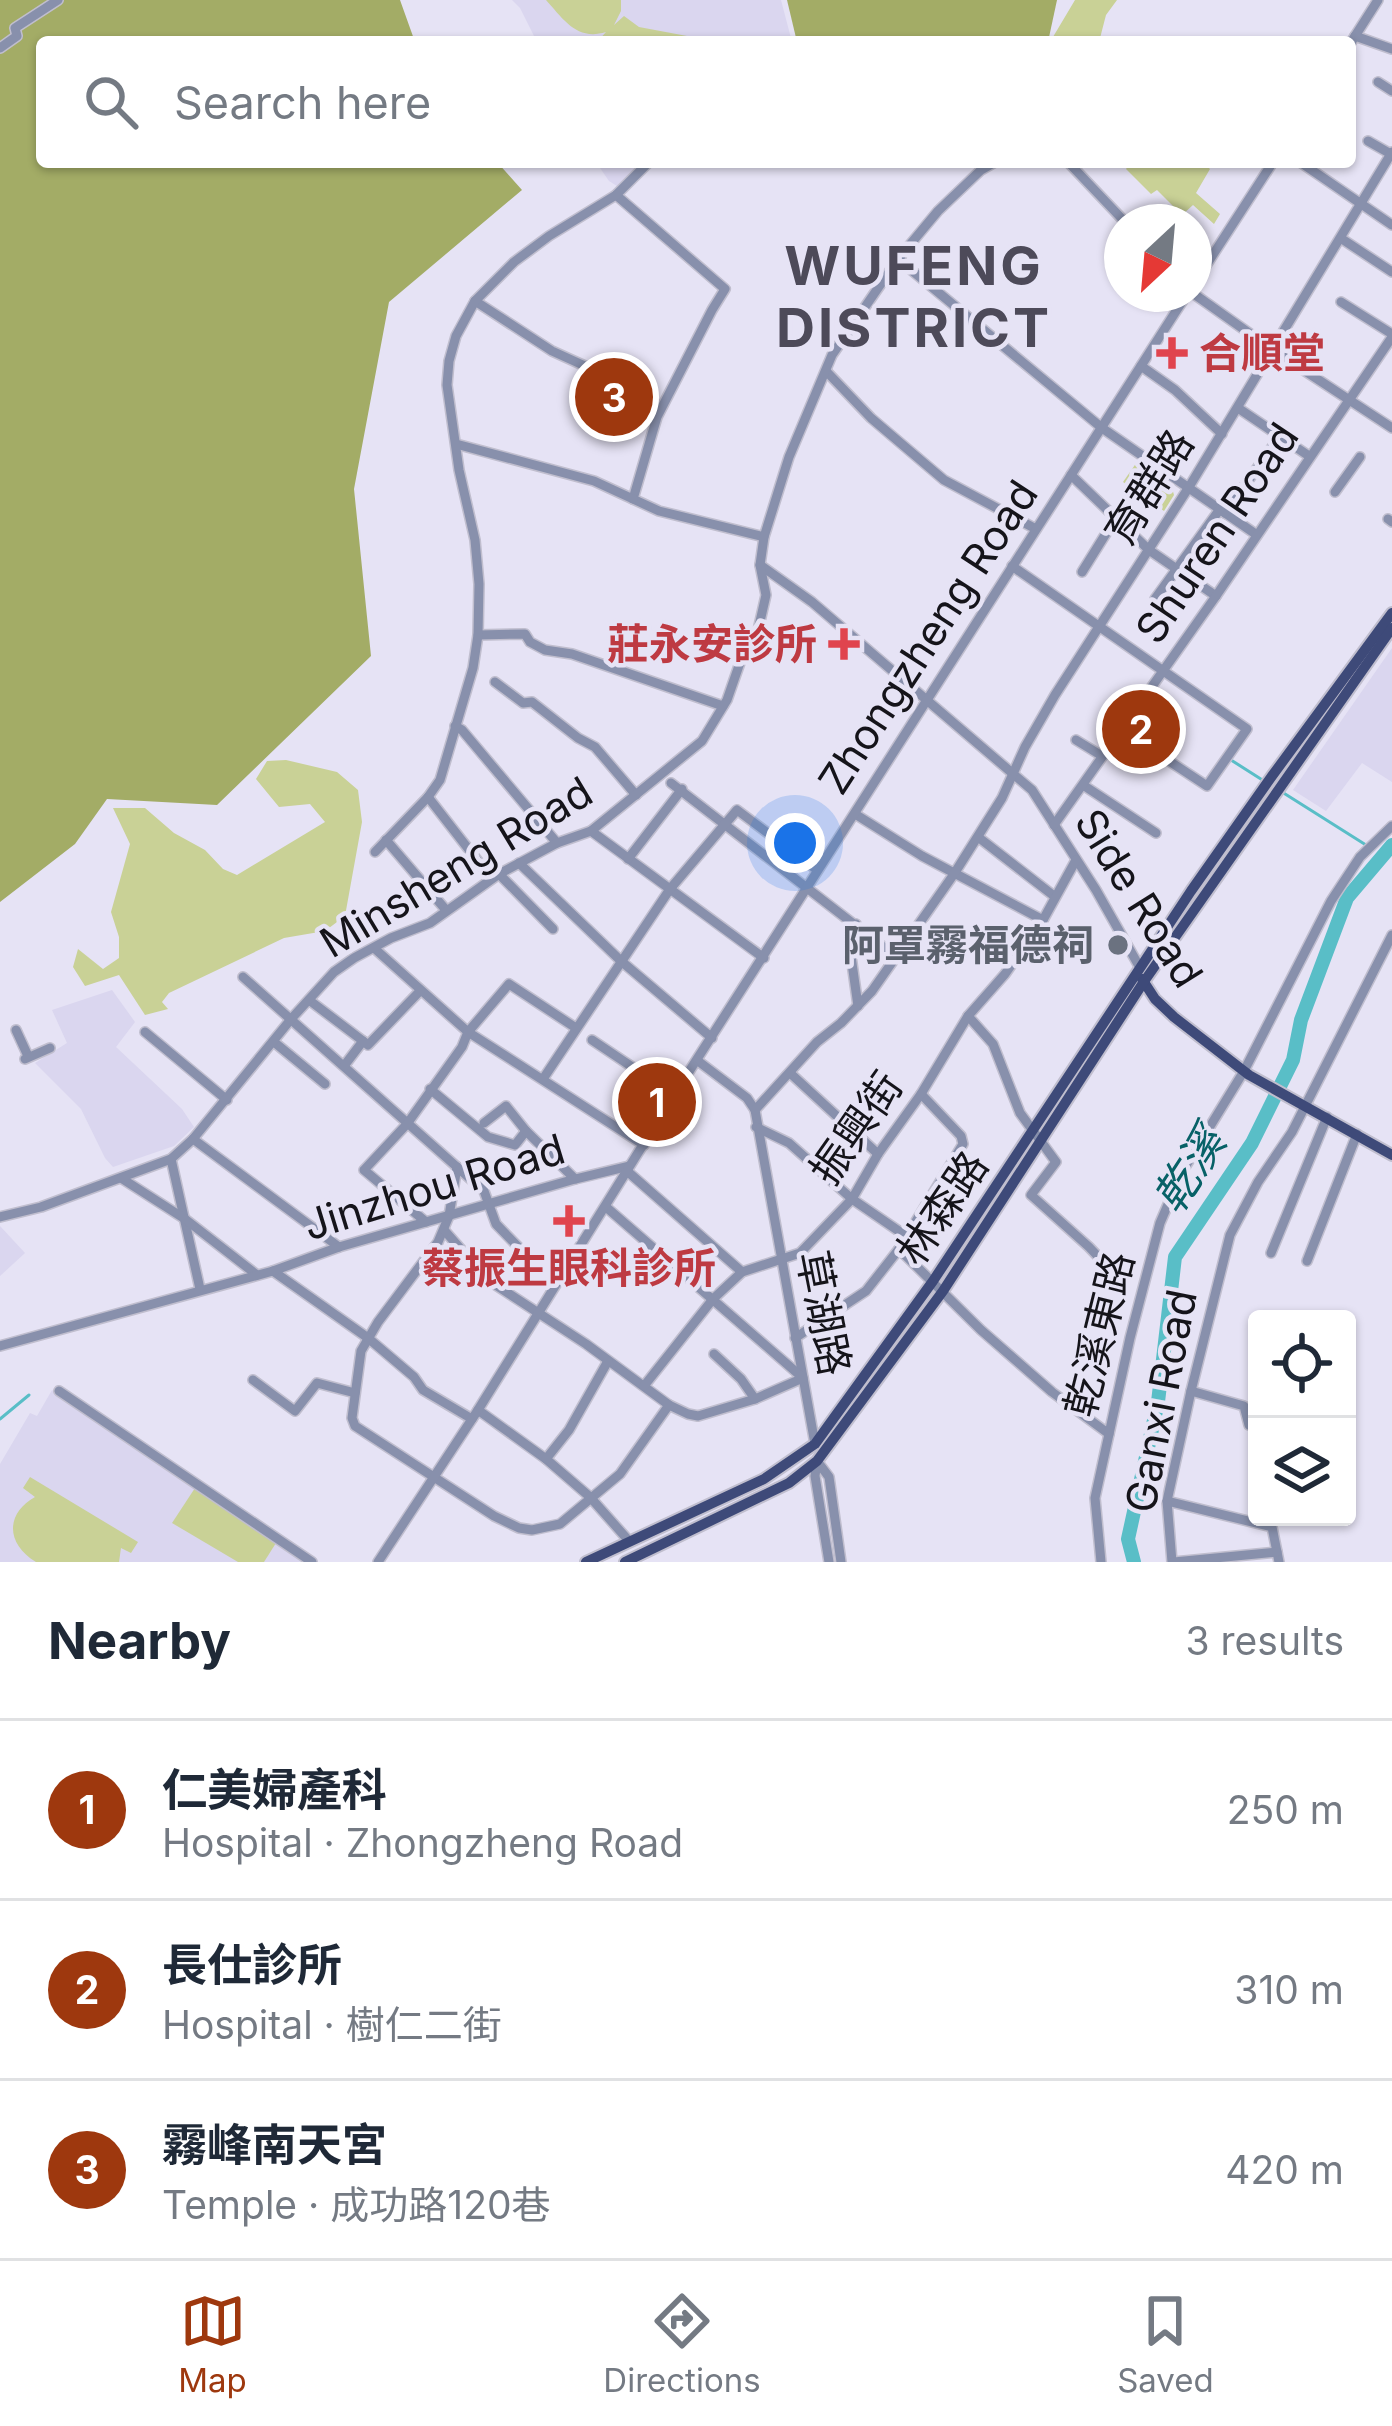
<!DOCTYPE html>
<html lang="en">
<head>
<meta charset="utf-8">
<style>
	body { margin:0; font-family:Inter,"Noto Sans TC",sans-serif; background:#f2f2f3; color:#1f2937 }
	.controls { position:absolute; right:36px; bottom:36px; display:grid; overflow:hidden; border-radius:12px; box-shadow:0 3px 9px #0004 }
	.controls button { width:108px; height:108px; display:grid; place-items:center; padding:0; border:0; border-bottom:3px solid #e0e1e3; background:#fff; color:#1f2937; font:60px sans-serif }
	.compass { position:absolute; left:1104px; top:204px; width:108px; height:108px; border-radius:50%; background:#fff; box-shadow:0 3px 9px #0004; rotate:206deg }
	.you { position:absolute; left:795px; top:843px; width:42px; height:42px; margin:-30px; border:9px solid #fff; border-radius:50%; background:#1a73e8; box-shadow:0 0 0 18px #1a73e833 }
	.badge { display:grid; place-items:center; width:78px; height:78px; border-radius:50%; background:#9e380e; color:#fff; font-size:39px; font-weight:700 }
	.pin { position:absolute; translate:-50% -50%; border:6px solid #fff; box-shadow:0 3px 12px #0006 }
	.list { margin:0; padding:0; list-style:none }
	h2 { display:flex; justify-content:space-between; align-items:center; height:156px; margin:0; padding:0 48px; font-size:51px }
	h2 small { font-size:39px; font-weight:400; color:#747a83 }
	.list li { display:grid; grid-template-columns:78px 1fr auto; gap:36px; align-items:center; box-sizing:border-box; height:180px; padding:0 48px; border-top:3px solid #e0e1e3 }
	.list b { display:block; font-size:45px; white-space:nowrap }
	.list p { margin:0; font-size:39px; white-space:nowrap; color:#747a83 }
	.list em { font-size:39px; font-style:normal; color:#747a83 }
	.icon { flex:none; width:66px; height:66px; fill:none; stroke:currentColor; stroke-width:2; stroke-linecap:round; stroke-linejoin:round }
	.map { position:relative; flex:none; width:1392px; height:1562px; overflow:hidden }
	.search { position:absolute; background:#fff; box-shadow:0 3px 9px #0004; left:36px; right:36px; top:36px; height:132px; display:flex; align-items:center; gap:30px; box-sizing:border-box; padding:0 42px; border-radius:12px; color:#747a83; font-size:45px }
	.sheet { height:696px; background:#fff }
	nav { display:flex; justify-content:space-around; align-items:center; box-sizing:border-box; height:168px; border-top:3px solid #e0e1e3; background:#fff; font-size:33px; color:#747a83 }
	nav a { display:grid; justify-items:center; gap:6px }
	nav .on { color:#9e380e }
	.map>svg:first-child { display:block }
	.built { fill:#dad6ef }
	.green { fill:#c9d196 }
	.forest { fill:#a3ac66 }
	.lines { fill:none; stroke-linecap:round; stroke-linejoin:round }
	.stream { stroke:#59bec7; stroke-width:3 }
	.river { stroke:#59bec7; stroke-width:14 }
	.minor-casing { stroke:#c0bece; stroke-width:12 }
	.major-casing { stroke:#c0bece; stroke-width:14 }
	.minor { stroke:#8890ac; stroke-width:9 }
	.major { stroke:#3e4a79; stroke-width:10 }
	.health-dot { fill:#e0444e; stroke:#e6e3f5; stroke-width:4.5 }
	.worship-dot { fill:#6b7280; stroke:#e6e3f5; stroke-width:4.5 }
	.labels { text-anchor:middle; stroke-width:9; stroke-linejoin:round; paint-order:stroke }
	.health-label { font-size:42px; font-weight:bold; fill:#be3a42; stroke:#e6e3f5; text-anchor:start }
	.street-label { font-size:42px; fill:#15141a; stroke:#e6e3f5 }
	.worship-label { font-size:42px; font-weight:bold; fill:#5b616d; stroke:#e6e3f5; text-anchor:end }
	.water-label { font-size:45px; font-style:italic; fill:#076167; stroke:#e6e3f5 }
	.district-label { font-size:54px; font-weight:bold; letter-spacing:3px; fill:#4d4a59; stroke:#e6e3f5 }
</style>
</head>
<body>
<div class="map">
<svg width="1392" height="1562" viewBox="0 0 1392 1562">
	<rect width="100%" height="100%" fill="#e6e3f5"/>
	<g class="built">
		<path d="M512,0H781L792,42H537L520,8Z"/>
		<path d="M596,162H641L617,186L609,181Z"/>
		<path d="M1392,648V782L1362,763L1326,811L1293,790Z"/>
		<path d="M112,990L135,1022L116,1047L182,1109L194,1127L174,1146L113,1167L105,1158L81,1109L35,1063L67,1043L52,1010Z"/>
		<path d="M0,1226L25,1253L0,1276Z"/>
		<path d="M52,1390L303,1562H0V1464L30,1413L37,1416Z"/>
	</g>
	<g class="green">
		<path d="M546,0H621V11L614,25L624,16L639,27L719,42H597L606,32C577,41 564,20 546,0Z"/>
		<path d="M1075,0H1117L1106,15L1099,42H1050Z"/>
		<path d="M1131,162H1203L1210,169L1196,193L1220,214L1214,224L1193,205L1182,215L1157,190L1151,194L1126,169Z"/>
		<path d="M1137,462L1172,488L1174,495L1164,511L1123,482Z"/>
		<path d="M286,760L337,772L358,790L362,822L345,916L325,931L284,938L169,993L162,1002L168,1009L145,1015L119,975L85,986L73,967L78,949L103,969L119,958V937L111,912L130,844L113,808H145L174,833L205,850L223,869L237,875L325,822L310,804L279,807L256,779L267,761Z"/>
		<path d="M30,1477L138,1542L131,1553L121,1548L119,1562H36C6,1544 5,1514 35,1497L23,1488Z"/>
		<path d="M195,1488L276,1543L264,1562H238L172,1523Z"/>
	</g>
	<g class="forest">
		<path d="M0,0H400L415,42H42V162H497L522,190L389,302L354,489L371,656L217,805L107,799L75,844L0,902Z"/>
		<path d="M787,0H1057L1048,42H797Z"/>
	</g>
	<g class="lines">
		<g class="stream">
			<path d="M1231,760L1264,781"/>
			<path d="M1282,792L1366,845"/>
			<path d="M0,1419L29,1395"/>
		</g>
		<path class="river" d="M1134,1562L1128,1539L1158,1402L1175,1257L1252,1143L1293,1060L1301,1020L1347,898L1392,845"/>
		<defs>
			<g id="minor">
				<path d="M1355,36L1392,49"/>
				<path d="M1350,44L1378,0"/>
				<path d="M0,48L17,36L15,28L58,0"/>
				<path d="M1378,82L1392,91"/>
				<path d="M1368,141L1391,154"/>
				<path d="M1068,162L1125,222"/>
				<path d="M1300,162L1392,225"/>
				<path d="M616,195L725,289L712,310L657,417L633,499L659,511L764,537"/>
				<path d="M1342,239L1392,272"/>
				<path d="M898,259L1102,428L1257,535"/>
				<path d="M1194,284L1273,162"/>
				<path d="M1194,294L1273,350L1392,428"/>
				<path d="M475,301L552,351L607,376"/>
				<path d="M1341,302L1392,334"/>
				<path d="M1141,366L1175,390L1222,434"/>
				<path d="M826,371L871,418L944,480L1036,529"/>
				<path d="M1238,408L1309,456"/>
				<path d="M456,444L594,481L633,499"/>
				<path d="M1071,475L1149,550L1216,596"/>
				<path d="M1335,492L1360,457"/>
				<path d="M1225,513L1280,436"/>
				<path d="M1388,519L1392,522"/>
				<path d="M760,565L812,602L1032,790L1096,890L1139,966"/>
				<path d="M1012,566L1247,729L1207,786L1122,730"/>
				<path d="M1082,572L1115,519"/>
				<path d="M1155,599L1220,509"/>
				<path d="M478,635L525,634L530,642L545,650L572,654L723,706"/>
				<path d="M495,682L523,703L532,702L578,738L595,747L636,795"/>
				<path d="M455,726L462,730L557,843"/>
				<path d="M1076,740L1102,756"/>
				<path d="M671,783L895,956"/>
				<path d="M1083,785L1156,833"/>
				<path d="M428,797L491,878"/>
				<path d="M855,814L922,856L1043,920"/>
				<path d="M1054,825L1216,596L1392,337"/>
				<path d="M591,831L764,958"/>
				<path d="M978,837L1054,896"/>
				<path d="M386,840L446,910"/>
				<path d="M375,852L428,797L440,780L473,668L478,635L479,584L475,540L459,470L447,385L449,361L456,336L475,301L514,262L549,236L616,195L649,162"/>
				<path d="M628,859L682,789"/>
				<path d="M519,863L621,961L712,1038"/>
				<path d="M499,874L553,929"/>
				<path d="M856,924L850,949L858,1006"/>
				<path d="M374,948L468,1032L644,1145"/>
				<path d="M243,977L484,1191L496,1224L526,1255"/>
				<path d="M309,1000L363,1041"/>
				<path d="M968,1016L993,1044L1020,1113L1056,1162L1031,1195L1089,1247L1109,1268"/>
				<path d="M16,1030L28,1056"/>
				<path d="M145,1032L227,1100"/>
				<path d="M592,1040L674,1095"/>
				<path d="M274,1042L325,1084"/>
				<path d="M25,1059L50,1048"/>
				<path d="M698,1061L747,1098L755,1110L815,1444"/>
				<path d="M344,1066L363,1041L368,1045L420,991"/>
				<path d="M790,1073L878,1154"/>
				<path d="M543,1079L670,889L737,810L817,870"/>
				<path d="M430,1089L488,1137L515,1145L526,1131"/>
				<path d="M755,1110L817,1042L841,1023L872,991L954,874L1002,798L1025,747L1055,695L1189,487L1392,152"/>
				<path d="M484,1123L506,1106L526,1131L575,1179"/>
				<path d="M756,1127L789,1143L852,1199L906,1236"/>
				<path d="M193,1139L339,1247"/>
				<path d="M171,1159L200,1289"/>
				<path d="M457,1167L449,1216L438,1242L378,1322L361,1351L352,1418L355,1426L494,1516L519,1528L532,1530L560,1524L620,1474L669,1405"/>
				<path d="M627,1171L742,1272"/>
				<path d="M121,1178L185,1219L257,1275"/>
				<path d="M0,1217L41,1207L171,1159L193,1139L292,1018L334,972L354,958L391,938L430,923L499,874L557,843L591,831L702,741L727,700L742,657L756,639L766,595L760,565L764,537L789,457L832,355L898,259L938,211L981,170L995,162"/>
				<path d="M426,1222L364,1170L407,1124L462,1047L468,1032L509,984L576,1028"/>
				<path d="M444,1230L488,1280L586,1344L669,1405L688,1414L698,1416L755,1399L803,1378L606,1207"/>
				<path d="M899,1249L981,1330L1052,1392L1109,1434"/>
				<path d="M1271,1253L1327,1117"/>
				<path d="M1307,1261L1357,1134"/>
				<path d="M273,1271L368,1338L414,1377L423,1390L472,1419"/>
				<path d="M795,1338L866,1291L899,1249L963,1144L961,1136L921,1094"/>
				<path d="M0,1346L273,1271L339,1247L575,1179L629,1166"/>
				<path d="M714,1354L741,1379L755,1399"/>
				<path d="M253,1380L295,1411L317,1383L355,1393"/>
				<path d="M644,1386L713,1299L742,1272L800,1253L852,1199L878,1154L921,1094L968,1016L1005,974L1043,920L1076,860"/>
				<path d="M59,1391L312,1562"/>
				<path d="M1191,1391L1244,1406L1249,1425"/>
				<path d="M478,1410L546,1459L590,1497L629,1541"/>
				<path d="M546,1459L569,1430L608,1361"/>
				<path d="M817,1461L815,1476L829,1562"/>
				<path d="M817,1461L829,1477L841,1562"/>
				<path d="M1167,1501L1272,1527L1279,1562"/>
				<path d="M378,1562L478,1410L674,1095L1187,294"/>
				<path d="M1101,1562L1095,1498L1130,1338L1160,1223L1182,1172L1244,1071L1331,901L1360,857L1392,826"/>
				<path d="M1172,1562L1167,1501L1191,1391L1230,1235L1258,1182L1292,1132L1392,935"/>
				<path d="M1174,1562L1277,1552"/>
			</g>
			<g id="major">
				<path d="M1142,979L1155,999L1174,1017L1249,1075L1392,1155"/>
				<path d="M586,1562L764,1479L815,1444L933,1281L1191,891L1272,776L1392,613"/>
				<path d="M625,1562L789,1483L817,1461L943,1291L1143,983L1392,628"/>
			</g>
		</defs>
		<use href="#minor" class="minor-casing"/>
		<use href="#major" class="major-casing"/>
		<use href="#minor" class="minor"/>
		<use href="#major" class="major"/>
	</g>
	<g class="health-dot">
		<path d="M1166 335h12v12h12v12h-12v12h-12v-12h-12v-12h12z"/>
		<path d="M838 626h12v12h12v12h-12v12h-12v-12h-12v-12h12z"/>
		<path d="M563 1203h12v12h12v12h-12v12h-12v-12h-12v-12h12z"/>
	</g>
	<circle class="worship-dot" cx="1118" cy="945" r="12"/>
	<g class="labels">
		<g class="health-label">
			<text x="1199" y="368">合順堂</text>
			<text x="817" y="659" text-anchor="end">莊永安診所</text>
			<text x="569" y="1283" text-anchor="middle">蔡振生眼科診所</text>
		</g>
		<g class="street-label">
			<text transform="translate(1149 487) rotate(-58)" y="15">育群路</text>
			<text transform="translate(1217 533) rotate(-56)" y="15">Shuren Road</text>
			<text transform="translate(928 637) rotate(-57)" y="15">Zhongzheng Road</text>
			<text transform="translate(456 867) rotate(-31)" y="15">Minsheng Road</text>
			<text transform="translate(1139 898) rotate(58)" y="15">Side Road</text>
			<text transform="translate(856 1128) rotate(-55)" y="15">振興街</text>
			<text transform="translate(434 1187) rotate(-17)" y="15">Jinzhou Road</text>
			<text transform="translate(942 1208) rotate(-56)" y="15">林森路</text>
			<text transform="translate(824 1313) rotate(79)" y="15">草湖路</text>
			<text transform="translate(1099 1334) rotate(-76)" y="15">乾溪東路</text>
			<text transform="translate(1161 1401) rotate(-79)" y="15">Ganxi Road</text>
		</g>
		<g class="worship-label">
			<text x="1094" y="960">阿罩霧福德祠</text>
		</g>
		<g class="water-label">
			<text transform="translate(1189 1170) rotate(-57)" y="16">乾溪</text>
		</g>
		<g class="district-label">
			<text x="914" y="285">WUFENG<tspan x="914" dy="62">DISTRICT</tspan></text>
		</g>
	</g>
</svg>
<div class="controls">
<button><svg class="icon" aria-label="locate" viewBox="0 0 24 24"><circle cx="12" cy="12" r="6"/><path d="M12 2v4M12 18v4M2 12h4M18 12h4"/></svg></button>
<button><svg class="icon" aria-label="layers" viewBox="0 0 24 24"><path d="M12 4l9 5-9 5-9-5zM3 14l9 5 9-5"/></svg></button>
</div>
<svg class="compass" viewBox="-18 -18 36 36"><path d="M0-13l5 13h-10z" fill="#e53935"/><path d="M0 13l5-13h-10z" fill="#747a83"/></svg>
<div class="you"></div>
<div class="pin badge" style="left:657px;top:1102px">1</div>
<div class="pin badge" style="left:1141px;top:729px">2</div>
<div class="pin badge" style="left:614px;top:397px">3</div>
<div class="search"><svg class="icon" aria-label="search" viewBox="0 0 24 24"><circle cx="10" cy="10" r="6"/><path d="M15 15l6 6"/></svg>Search here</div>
</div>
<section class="sheet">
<h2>Nearby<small>3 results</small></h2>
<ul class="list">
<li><span class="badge">1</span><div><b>仁美婦產科</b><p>Hospital · Zhongzheng Road</p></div><em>250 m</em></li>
<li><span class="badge">2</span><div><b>長仕診所</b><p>Hospital · 樹仁二街</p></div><em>310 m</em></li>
<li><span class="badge">3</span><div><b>霧峰南天宮</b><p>Temple · 成功路120巷</p></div><em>420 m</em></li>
</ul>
</section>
<nav>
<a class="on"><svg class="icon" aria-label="map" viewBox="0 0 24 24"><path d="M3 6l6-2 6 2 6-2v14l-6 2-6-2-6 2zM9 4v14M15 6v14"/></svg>Map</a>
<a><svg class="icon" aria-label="directions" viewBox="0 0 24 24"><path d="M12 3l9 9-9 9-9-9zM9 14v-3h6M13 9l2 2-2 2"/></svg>Directions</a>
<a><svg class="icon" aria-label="saved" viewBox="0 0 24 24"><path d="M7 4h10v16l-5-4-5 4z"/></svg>Saved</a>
</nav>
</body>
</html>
